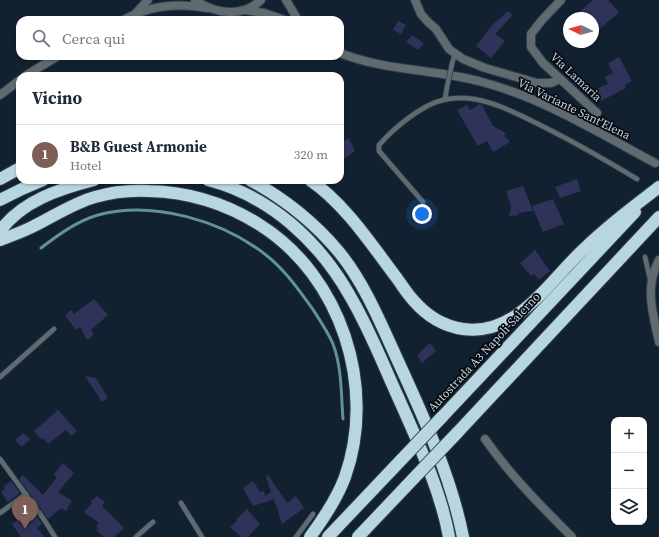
<!DOCTYPE html>
<html lang="it">
<head>
<meta charset="utf-8">
<style>
	body { margin:0; font-family:"Source Serif 4",serif; background:#f2f2f3; color:#1f2937 }
	.controls { position:absolute; right:12px; bottom:12px; display:grid; overflow:hidden; border-radius:8px; box-shadow:0 1px 3px #0004 }
	.controls button { width:36px; height:36px; display:grid; place-items:center; padding:0; border:0; border-bottom:1px solid #e0e1e3; background:#fff; color:#1f2937; font:20px sans-serif }
	.compass { position:absolute; left:563px; top:12px; width:36px; height:36px; border-radius:50%; background:#fff; box-shadow:0 1px 3px #0004; rotate:275deg }
	.you { position:absolute; left:422px; top:214px; width:14px; height:14px; margin:-10px; border:3px solid #fff; border-radius:50%; background:#1a73e8; box-shadow:0 0 0 6px #1a73e833 }
	.badge { display:grid; place-items:center; width:26px; height:26px; border-radius:50%; background:#7e5f58; color:#fff; font-size:13px; font-weight:700 }
	.pin { position:absolute; translate:-50% -33px; filter:drop-shadow(0 1px 2px #0008) }
	.pin::after { content:''; position:absolute; top:21px; width:14px; height:12px; background:inherit; clip-path:polygon(0 0,100% 0,50% 100%) }
	.list { margin:0; padding:0; list-style:none }
	h2 { display:flex; justify-content:space-between; align-items:center; height:52px; margin:0; padding:0 16px; font-size:17px }
	h2 small { font-size:13px; font-weight:400; color:#747a83 }
	.list li { display:grid; grid-template-columns:26px 1fr auto; gap:12px; align-items:center; box-sizing:border-box; height:60px; padding:0 16px; border-top:1px solid #e0e1e3 }
	.list b { display:block; font-size:15px; white-space:nowrap }
	.list p { margin:0; font-size:13px; white-space:nowrap; color:#747a83 }
	.list em { font-size:13px; font-style:normal; color:#747a83 }
	.icon { flex:none; width:22px; height:22px; fill:none; stroke:currentColor; stroke-width:2; stroke-linecap:round; stroke-linejoin:round }
	.map { position:relative; flex:none; width:659px; height:537px; overflow:hidden }
	.search { position:absolute; background:#fff; box-shadow:0 1px 3px #0004; left:16px; top:16px; width:328px; height:44px; display:flex; align-items:center; gap:10px; box-sizing:border-box; padding:0 14px; border-radius:12px; color:#747a83; font-size:15px }
	.panel { position:absolute; background:#fff; box-shadow:0 1px 3px #0004; left:16px; top:72px; width:328px; height:112px; border-radius:12px }
	.map>svg:first-child { display:block }
	.lines { fill:none; stroke-linecap:round; stroke-linejoin:round }
	.stream { stroke:#619390; stroke-width:3 }
	.building { fill:#2f3259 }
	.lane-casing { stroke:#2f3d4c; stroke-width:6 }
	.street-casing { stroke:#2f3d4c; stroke-width:10 }
	.highway-casing { stroke:#2f3d4c; stroke-width:14 }
	.lane { stroke:#5f6b6f; stroke-width:4.5 }
	.street { stroke:#5f6b6f; stroke-width:8 }
	.highway { stroke:#b8d6df; stroke-width:12 }
	.lane-bridge-casing { stroke:#2f3d4c; stroke-width:6; stroke-linecap:butt }
	.highway-bridge-casing { stroke:#2f3d4c; stroke-width:14; stroke-linecap:butt }
	.lane-bridge { stroke:#5f6b6f; stroke-width:4.5 }
	.highway-bridge { stroke:#b8d6df; stroke-width:12 }
	.labels { text-anchor:middle; stroke-width:3.5; stroke-linejoin:round; paint-order:stroke }
	.street-label { font-size:12px; fill:#c9d3dc; stroke:#050a11 }
</style>
</head>
<body>
<div class="map">
<svg width="659" height="537" viewBox="0 0 659 537">
	<rect width="100%" height="100%" fill="#122130"/>
	<g class="lines">
		<path class="stream" d="M41,248C58,235 77,221 98,215C153,200 223,221 266,255C285,270 298,289 312,308C319,319 328,332 333,344C342,368 341,394 343,419"/>
	</g>
	<g class="building">
		<path d="M593,0H608L619,12L593,35V18H572Z"/>
		<path d="M508,11L513,15L495,34L505,41L491,58L476,46L492,25Z"/>
		<path d="M398,21L406,25L401,34L393,30Z"/>
		<path d="M412,35L424,43L418,50L406,42Z"/>
		<path d="M619,57L632,81L625,85L626,88L601,101L596,89L608,84L605,77L613,73L608,63Z"/>
		<path d="M480,104L482,105L493,126L506,133L504,135L510,142L493,152L487,141L478,146L457,110L467,105L470,110Z"/>
		<path d="M349,138L355,151L340,161V143Z"/>
		<path d="M577,179L581,191L560,198L555,187Z"/>
		<path d="M523,186L533,211L518,213L519,215L509,216L511,206L506,191Z"/>
		<path d="M553,199L564,224L543,232L532,206Z"/>
		<path d="M535,250L550,271L539,280L534,274L531,276L520,263Z"/>
		<path d="M94,299L108,315L91,330L94,335L87,340L80,327L76,330L65,315L71,310L74,314Z"/>
		<path d="M430,343L436,351L422,363L417,355Z"/>
		<path d="M85,376L96,378L108,398L102,402Z"/>
		<path d="M58,410L77,431L71,436L66,430L48,444L44,438L42,440L34,431Z"/>
		<path d="M23,433L30,439L22,447L15,440Z"/>
		<path d="M63,463L74,473L58,492L72,501L66,511L61,508L48,519L19,479L23,475L43,495L57,477L54,474Z"/>
		<path d="M268,475L287,503L296,496L304,508L282,524L274,499L253,506L243,488L253,481L260,492L264,491L265,496L271,492L266,477Z"/>
		<path d="M11,481L20,493L8,502L1,492L5,489L4,486Z"/>
		<path d="M97,496L105,502L102,506L124,528L114,537H104L96,530L98,528L96,526L99,523L84,512L92,503L91,501Z"/>
		<path d="M247,509L260,524L248,537H241L230,527L237,521L236,519Z"/>
		<path d="M32,510L42,524L37,528L44,537H21L12,524Z"/>
	</g>
	<g class="lines">
		<defs>
			<g id="lane">
				<path d="M452,64L455,53"/>
				<path d="M445,99L447,87"/>
				<path d="M423,202L379,151V145C393,129 421,105 443,100C481,91 519,115 552,131C581,146 609,162 637,179"/>
				<path d="M645,257L650,279"/>
				<path d="M0,377L54,329"/>
				<path d="M0,459L43,518L55,537"/>
				<path d="M181,503L202,537"/>
				<path d="M0,513L26,494"/>
				<path d="M136,537L153,522"/>
				<path d="M296,537L313,514"/>
			</g>
			<g id="street">
				<path d="M195,0C215,14 242,18 261,0"/>
				<path d="M286,0L298,20"/>
				<path d="M415,0L421,14L427,21L436,29L449,49L463,59L485,68L537,83H551L560,79"/>
				<path d="M561,0L542,20L531,34V47L543,63L597,113"/>
				<path d="M245,10L264,13L285,20"/>
				<path d="M136,13L148,0"/>
				<path d="M123,20C150,5 177,3 207,8"/>
				<path d="M340,53C385,71 435,69 482,82C543,98 599,133 655,163"/>
				<path d="M25,76L58,56"/>
				<path d="M0,95L20,80"/>
				<path d="M659,260C644,287 653,314 659,342"/>
				<path d="M485,439C510,475 541,506 572,537"/>
			</g>
			<g id="highway">
				<path d="M0,179L20,168"/>
				<path d="M208,180C270,196 319,241 350,296C369,328 383,364 398,397C417,440 441,491 449,537"/>
				<path d="M250,180C285,199 313,221 339,252C365,284 381,324 398,361C424,418 451,476 463,537"/>
				<path d="M310,180C345,204 371,244 396,277C402,285 407,294 414,301C427,316 443,326 463,329C517,337 549,281 584,249C607,226 633,207 659,187"/>
				<path d="M0,200L22,189L43,180"/>
				<path d="M0,231C22,201 59,189 94,180"/>
				<path d="M0,240C11,236 22,232 32,227C53,217 73,203 95,197C112,192 131,190 149,191C188,192 227,204 260,225C341,276 377,387 345,477C337,499 324,518 310,537"/>
				<path d="M442,417L635,212"/>
				<path d="M457,433L659,217"/>
				<path d="M328,537L402,459"/>
				<path d="M358,537L414,478"/>
			</g>
		</defs>
		<use href="#lane" class="lane-casing"/>
		<use href="#street" class="street-casing"/>
		<use href="#highway" class="highway-casing"/>
		<use href="#lane" class="lane"/>
		<use href="#street" class="street"/>
		<use href="#highway" class="highway"/>
		<defs>
			<path id="lane-bridge" d="M447,87L452,64"/>
			<g id="highway-bridge">
				<path d="M402,459L442,417"/>
				<path d="M414,478L457,433"/>
			</g>
		</defs>
		<use href="#lane-bridge" class="lane-bridge-casing"/>
		<use href="#highway-bridge" class="highway-bridge-casing"/>
		<use href="#lane-bridge" class="lane-bridge"/>
		<use href="#highway-bridge" class="highway-bridge"/>
	</g>
	<g class="labels">
		<g class="street-label">
			<text transform="translate(576 77) rotate(43)" y="4">Via Lamaria</text>
			<text transform="translate(574 109) rotate(26)" y="4">Via Variante Sant'Elena</text>
			<text transform="translate(484 352) rotate(-47)" y="4">Autostrada A3 Napoli-Salerno</text>
		</g>
	</g>
</svg>
<div class="controls">
<button>+</button>
<button>−</button>
<button><svg class="icon" aria-label="layers" viewBox="0 0 24 24"><path d="M12 4l9 5-9 5-9-5zM3 14l9 5 9-5"/></svg></button>
</div>
<svg class="compass" viewBox="-18 -18 36 36"><path d="M0-13l5 13h-10z" fill="#e53935"/><path d="M0 13l5-13h-10z" fill="#747a83"/></svg>
<div class="you"></div>
<div class="pin badge" style="left:25px;top:529px">1</div>
<div class="search"><svg class="icon" aria-label="search" viewBox="0 0 24 24"><circle cx="10" cy="10" r="6"/><path d="M15 15l6 6"/></svg>Cerca qui</div>
<section class="panel">
<h2>Vicino<small></small></h2>
<ul class="list">
<li><span class="badge">1</span><div><b>B&amp;B Guest Armonie</b><p>Hotel</p></div><em>320 m</em></li>
</ul>
</section>
</div>
</body>
</html>
